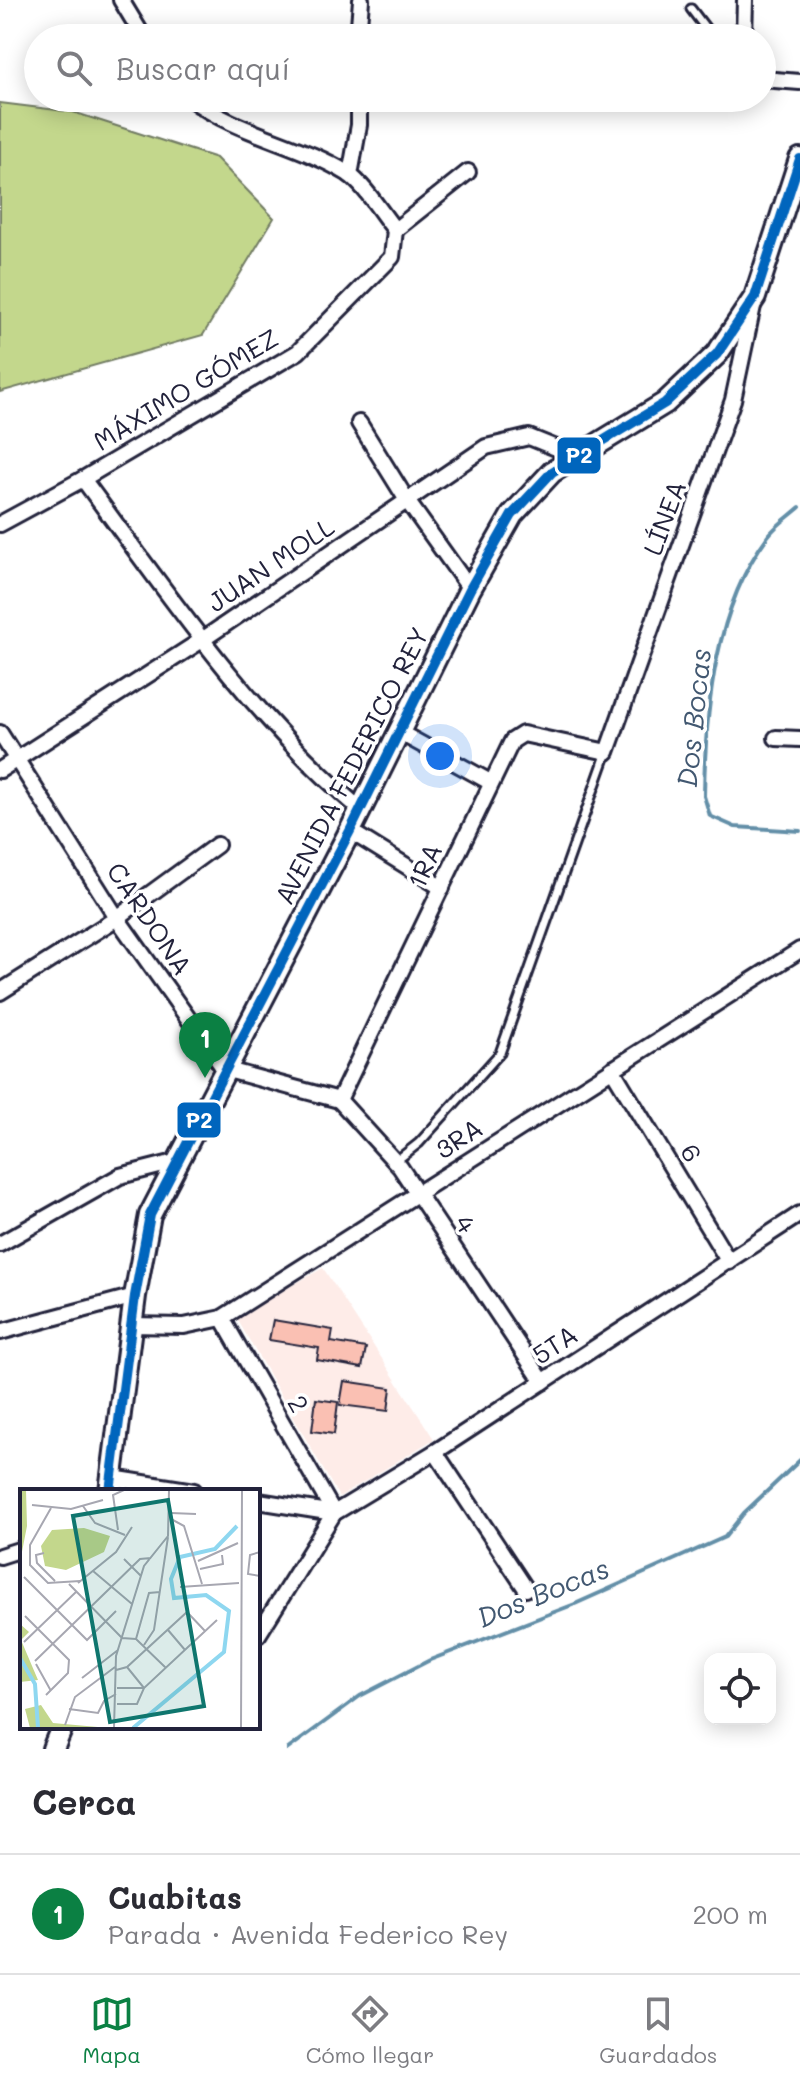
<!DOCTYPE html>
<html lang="es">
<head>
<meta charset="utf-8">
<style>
	body { margin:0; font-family:Mali,sans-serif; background:#f7f7f7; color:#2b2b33 }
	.controls { position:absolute; right:24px; bottom:24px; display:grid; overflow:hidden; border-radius:16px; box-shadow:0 4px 20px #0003 }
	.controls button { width:72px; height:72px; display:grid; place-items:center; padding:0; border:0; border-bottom:2px solid #e1e1e2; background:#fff; color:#2b2b33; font:40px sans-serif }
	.you { position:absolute; left:440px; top:756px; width:28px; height:28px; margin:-20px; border:6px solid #fff; border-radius:50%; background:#1a73e8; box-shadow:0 0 0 12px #1a73e833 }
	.badge { display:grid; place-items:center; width:52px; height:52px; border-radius:50%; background:#0b8043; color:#fff; font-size:26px; font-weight:700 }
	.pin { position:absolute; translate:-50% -66px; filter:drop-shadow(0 2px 4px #0008) }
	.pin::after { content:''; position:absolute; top:42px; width:28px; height:24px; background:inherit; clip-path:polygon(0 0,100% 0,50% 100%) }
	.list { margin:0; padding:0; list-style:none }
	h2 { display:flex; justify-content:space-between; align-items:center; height:104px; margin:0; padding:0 32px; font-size:34px }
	h2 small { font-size:26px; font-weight:400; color:#7c7c81 }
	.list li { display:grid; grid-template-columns:52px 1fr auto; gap:24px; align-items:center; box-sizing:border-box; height:120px; padding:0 32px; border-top:2px solid #e1e1e2 }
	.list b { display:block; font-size:30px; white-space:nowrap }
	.list p { margin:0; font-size:26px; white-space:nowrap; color:#7c7c81 }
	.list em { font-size:26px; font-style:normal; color:#7c7c81 }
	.icon { flex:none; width:44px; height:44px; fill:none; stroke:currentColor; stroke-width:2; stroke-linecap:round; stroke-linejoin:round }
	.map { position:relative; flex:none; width:800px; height:1749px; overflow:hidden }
	.search { position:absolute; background:#fff; box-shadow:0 4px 20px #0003; left:24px; right:24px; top:24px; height:88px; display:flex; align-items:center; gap:20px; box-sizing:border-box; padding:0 28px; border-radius:44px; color:#7c7c81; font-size:30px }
	.sheet { height:224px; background:#fff }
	nav { display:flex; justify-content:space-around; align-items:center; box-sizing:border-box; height:112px; border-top:2px solid #e1e1e2; background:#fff; font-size:22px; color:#7c7c81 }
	nav a { display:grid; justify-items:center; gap:4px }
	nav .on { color:#0b8043 }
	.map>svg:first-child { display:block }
	.built { fill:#feece8 }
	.green { fill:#c3d78c; stroke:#727c64; stroke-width:2 }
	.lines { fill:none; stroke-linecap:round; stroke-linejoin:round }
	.stream { stroke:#638fa8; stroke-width:4 }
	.building { fill:#fac0b3; stroke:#22223b; stroke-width:2 }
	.service-casing { stroke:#22223b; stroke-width:13 }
	.minor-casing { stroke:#22223b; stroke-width:20 }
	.secondary-casing { stroke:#22223b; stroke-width:26 }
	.service { stroke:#fff; stroke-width:7 }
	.minor { stroke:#fff; stroke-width:14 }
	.secondary { stroke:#fff; stroke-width:20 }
	.bus-1-casing { stroke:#fff; stroke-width:16 }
	.bus-1 { stroke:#0065bd; stroke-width:10 }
	.labels { text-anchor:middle; stroke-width:7; stroke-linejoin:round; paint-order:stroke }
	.street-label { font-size:26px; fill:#22223b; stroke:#fff }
	.water-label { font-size:28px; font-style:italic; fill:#425871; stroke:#fff }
	.inset-river { fill:none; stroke:#8ed7f0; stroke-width:4 }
	.inset-road { fill:none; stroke:#a7a7b1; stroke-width:2 }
	.view { fill:#0f766e; fill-opacity:0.15; stroke:#0f766e; stroke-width:4 }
	.inset-edge { fill:none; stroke:#22223b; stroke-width:4 }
	.line-badge { stroke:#fff; stroke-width:3 }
	.badge-label { font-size:22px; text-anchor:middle; font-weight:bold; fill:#fff }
</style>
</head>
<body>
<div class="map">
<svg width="800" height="1749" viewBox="0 0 800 1749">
	<rect width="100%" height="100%" fill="#fff"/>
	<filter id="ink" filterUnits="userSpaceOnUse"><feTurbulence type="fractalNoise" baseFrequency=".0125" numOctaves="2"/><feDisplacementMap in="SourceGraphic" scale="16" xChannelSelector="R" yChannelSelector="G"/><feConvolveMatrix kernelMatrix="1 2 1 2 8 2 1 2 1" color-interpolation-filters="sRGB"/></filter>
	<g filter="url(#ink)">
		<path class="built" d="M323,1268L434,1439L339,1497L236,1317Z"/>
		<path class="green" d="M0,103L73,112L216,158L274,218L203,335L0,392Z"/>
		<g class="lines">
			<g class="stream">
				<path d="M800,507C790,516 776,525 768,536C715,607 705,710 704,796L710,816L735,827L800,831"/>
				<path d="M288,1749L360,1696L430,1660L575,1604L725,1537L744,1513L800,1460"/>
			</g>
		</g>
		<g class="building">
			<path d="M273,1320L333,1330L331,1342L366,1348L362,1368L317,1360L319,1348L269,1340Z"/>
			<path d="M344,1381L391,1388L388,1411L340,1405Z"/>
			<path d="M316,1399L338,1402L334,1434L312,1431Z"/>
		</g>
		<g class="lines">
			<defs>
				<g id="service">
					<path d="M691,9L713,38"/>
					<path d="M396,1161L419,1143L500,1053L607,752"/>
				</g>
				<g id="minor">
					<path d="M121,0L144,38"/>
					<path d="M358,38L361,0"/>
					<path d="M744,38L745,0"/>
					<path d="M762,79L800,82"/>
					<path d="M190,98C235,133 298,143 347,173C365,185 381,213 395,230"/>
					<path d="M350,175L359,125V98"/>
					<path d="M395,230L468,172"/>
					<path d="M359,423L408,502L470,589"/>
					<path d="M83,479C168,594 250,716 360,809"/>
					<path d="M0,524L83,479L298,352L392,257L395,230"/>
					<path d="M399,732L490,782"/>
					<path d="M0,733L117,918L224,1069L339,1100"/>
					<path d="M776,738L800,739"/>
					<path d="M0,770L202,640L486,447L529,437L576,456"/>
					<path d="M350,831L442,888"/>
					<path d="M0,992L117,918L217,845"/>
					<path d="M612,1069L729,1262"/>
					<path d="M339,1100L512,741L523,734L607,752L733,400L753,306"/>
					<path d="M339,1100L400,1167L543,1382"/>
					<path d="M0,1244L120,1176L175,1162"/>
					<path d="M222,1318L334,1513"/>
					<path d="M131,1325L184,1326L222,1318L800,950"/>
					<path d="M0,1332L135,1296"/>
					<path d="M435,1452L526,1589"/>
					<path d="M112,1478L194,1491"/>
					<path d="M258,1501L334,1513"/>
					<path d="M0,1556L22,1549"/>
					<path d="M258,1635L334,1513L435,1452L800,1214"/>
				</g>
				<g id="secondary">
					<path d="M110,1491L135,1296L150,1215L350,831L470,589L512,515L552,472L665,403L717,354L755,297L800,159"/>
					<path d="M53,1749L62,1727"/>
				</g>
			</defs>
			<use href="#service" class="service-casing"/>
			<use href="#minor" class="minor-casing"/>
			<use href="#secondary" class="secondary-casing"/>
			<use href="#service" class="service"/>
			<use href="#minor" class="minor"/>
			<use href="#secondary" class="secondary"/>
			<defs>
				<path id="bus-1" d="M110,1491L135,1296L150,1215L350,831L470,589L512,515L552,472L665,403L717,354L755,297L800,159"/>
			</defs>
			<use href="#bus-1" class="bus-1-casing"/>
			<use href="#bus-1" class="bus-1"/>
		</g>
	</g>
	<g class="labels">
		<g class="street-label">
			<text transform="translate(186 390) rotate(-31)" y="9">MÁXIMO GÓMEZ</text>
			<text transform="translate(665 518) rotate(-70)" y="9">LÍNEA</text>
			<text transform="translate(271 565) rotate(-34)" y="9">JUAN MOLL</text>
			<text transform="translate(352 766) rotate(-63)" y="9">AVENIDA FEDERICO REY</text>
			<text transform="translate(425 866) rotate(-65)" y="9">1RA</text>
			<text transform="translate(149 919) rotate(56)" y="9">CARDONA</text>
			<text transform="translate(459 1139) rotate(-33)" y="9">3RA</text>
			<text transform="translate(691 1153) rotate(59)" y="9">6</text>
			<text transform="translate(465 1224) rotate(56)" y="9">4</text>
			<text transform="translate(555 1345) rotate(-33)" y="9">5TA</text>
			<text transform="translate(298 1404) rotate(60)" y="9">2</text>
		</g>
		<g class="water-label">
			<text transform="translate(694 718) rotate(-84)" y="10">Dos Bocas</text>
			<text transform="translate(543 1593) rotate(-22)" y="10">Dos Bocas</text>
		</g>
	</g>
	<g transform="translate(20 1489)">
		<rect width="240" height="240" fill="#fff"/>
		<path d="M0,1H6L7,37L0,73ZM64,39L90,47L84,63L46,81L25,77L21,57L32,41ZM0,135L9,143L1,151L18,191L0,193ZM21,216L33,234L89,239H10L5,220Z" fill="#c3d78c"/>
		<path class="inset-river" d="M0,169L15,195L18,239M113,239L204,163L209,122L186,106L154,109L151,90L160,68L195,60L217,37"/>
		<path class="inset-road" d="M12,16L51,20L83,11M63,17L75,34L105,46M31,19L10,56V76L28,94L60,92M151,24L176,25M151,30L164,37L182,95M98,41L93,6L104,1M240,63L230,66L228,85L240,87M24,64L16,66L17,74L35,92M104,70L121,87M178,72L218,54M180,80L203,75L202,66M73,82L112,115M4,88L67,151L96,122M58,94L96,63L112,38M49,95L102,149L116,150M160,98L219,94M5,127L49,171L48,184L26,206M148,141L165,161M116,150L129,104L140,103M116,150L146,179M4,153L57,102M124,156L134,141L148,48M15,172L120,70L131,69M16,175L31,202M107,178L124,199M96,181L107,178L167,123L185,142M62,189L98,161M97,199H123M97,215H117L124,199L197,131M49,220L78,224L84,212L96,205M45,236L55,208L95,178M94,239L96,167L124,77L148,47L149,1M221,239L222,1"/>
		<path class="view" d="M148,11L184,217L90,233L53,27Z"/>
		<rect width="240" height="240" class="inset-edge"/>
	</g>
	<g class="line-badge">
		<rect x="556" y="436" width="46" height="39" rx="8" fill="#0065bd"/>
		<rect x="176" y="1101" width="46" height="38" rx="8" fill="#0065bd"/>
	</g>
	<g class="badge-label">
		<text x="579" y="463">P2</text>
		<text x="199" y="1128">P2</text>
	</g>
</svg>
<div class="controls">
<button><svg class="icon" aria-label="locate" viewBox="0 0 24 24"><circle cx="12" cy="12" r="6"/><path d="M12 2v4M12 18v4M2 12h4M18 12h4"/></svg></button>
</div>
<div class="you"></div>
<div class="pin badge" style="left:205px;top:1078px">1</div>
<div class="search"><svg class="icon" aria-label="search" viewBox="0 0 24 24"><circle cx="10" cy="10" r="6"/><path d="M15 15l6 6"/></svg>Buscar aquí</div>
</div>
<section class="sheet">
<h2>Cerca<small></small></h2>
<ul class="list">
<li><span class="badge">1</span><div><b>Cuabitas</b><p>Parada · Avenida Federico Rey</p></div><em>200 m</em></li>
</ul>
</section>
<nav>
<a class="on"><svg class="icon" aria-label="map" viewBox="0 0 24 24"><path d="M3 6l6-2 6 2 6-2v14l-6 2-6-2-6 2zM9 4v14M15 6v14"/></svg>Mapa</a>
<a><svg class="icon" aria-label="directions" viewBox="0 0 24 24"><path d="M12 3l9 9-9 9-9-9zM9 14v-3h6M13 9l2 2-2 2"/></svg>Cómo llegar</a>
<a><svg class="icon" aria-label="saved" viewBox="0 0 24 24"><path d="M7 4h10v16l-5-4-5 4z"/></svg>Guardados</a>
</nav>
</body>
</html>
